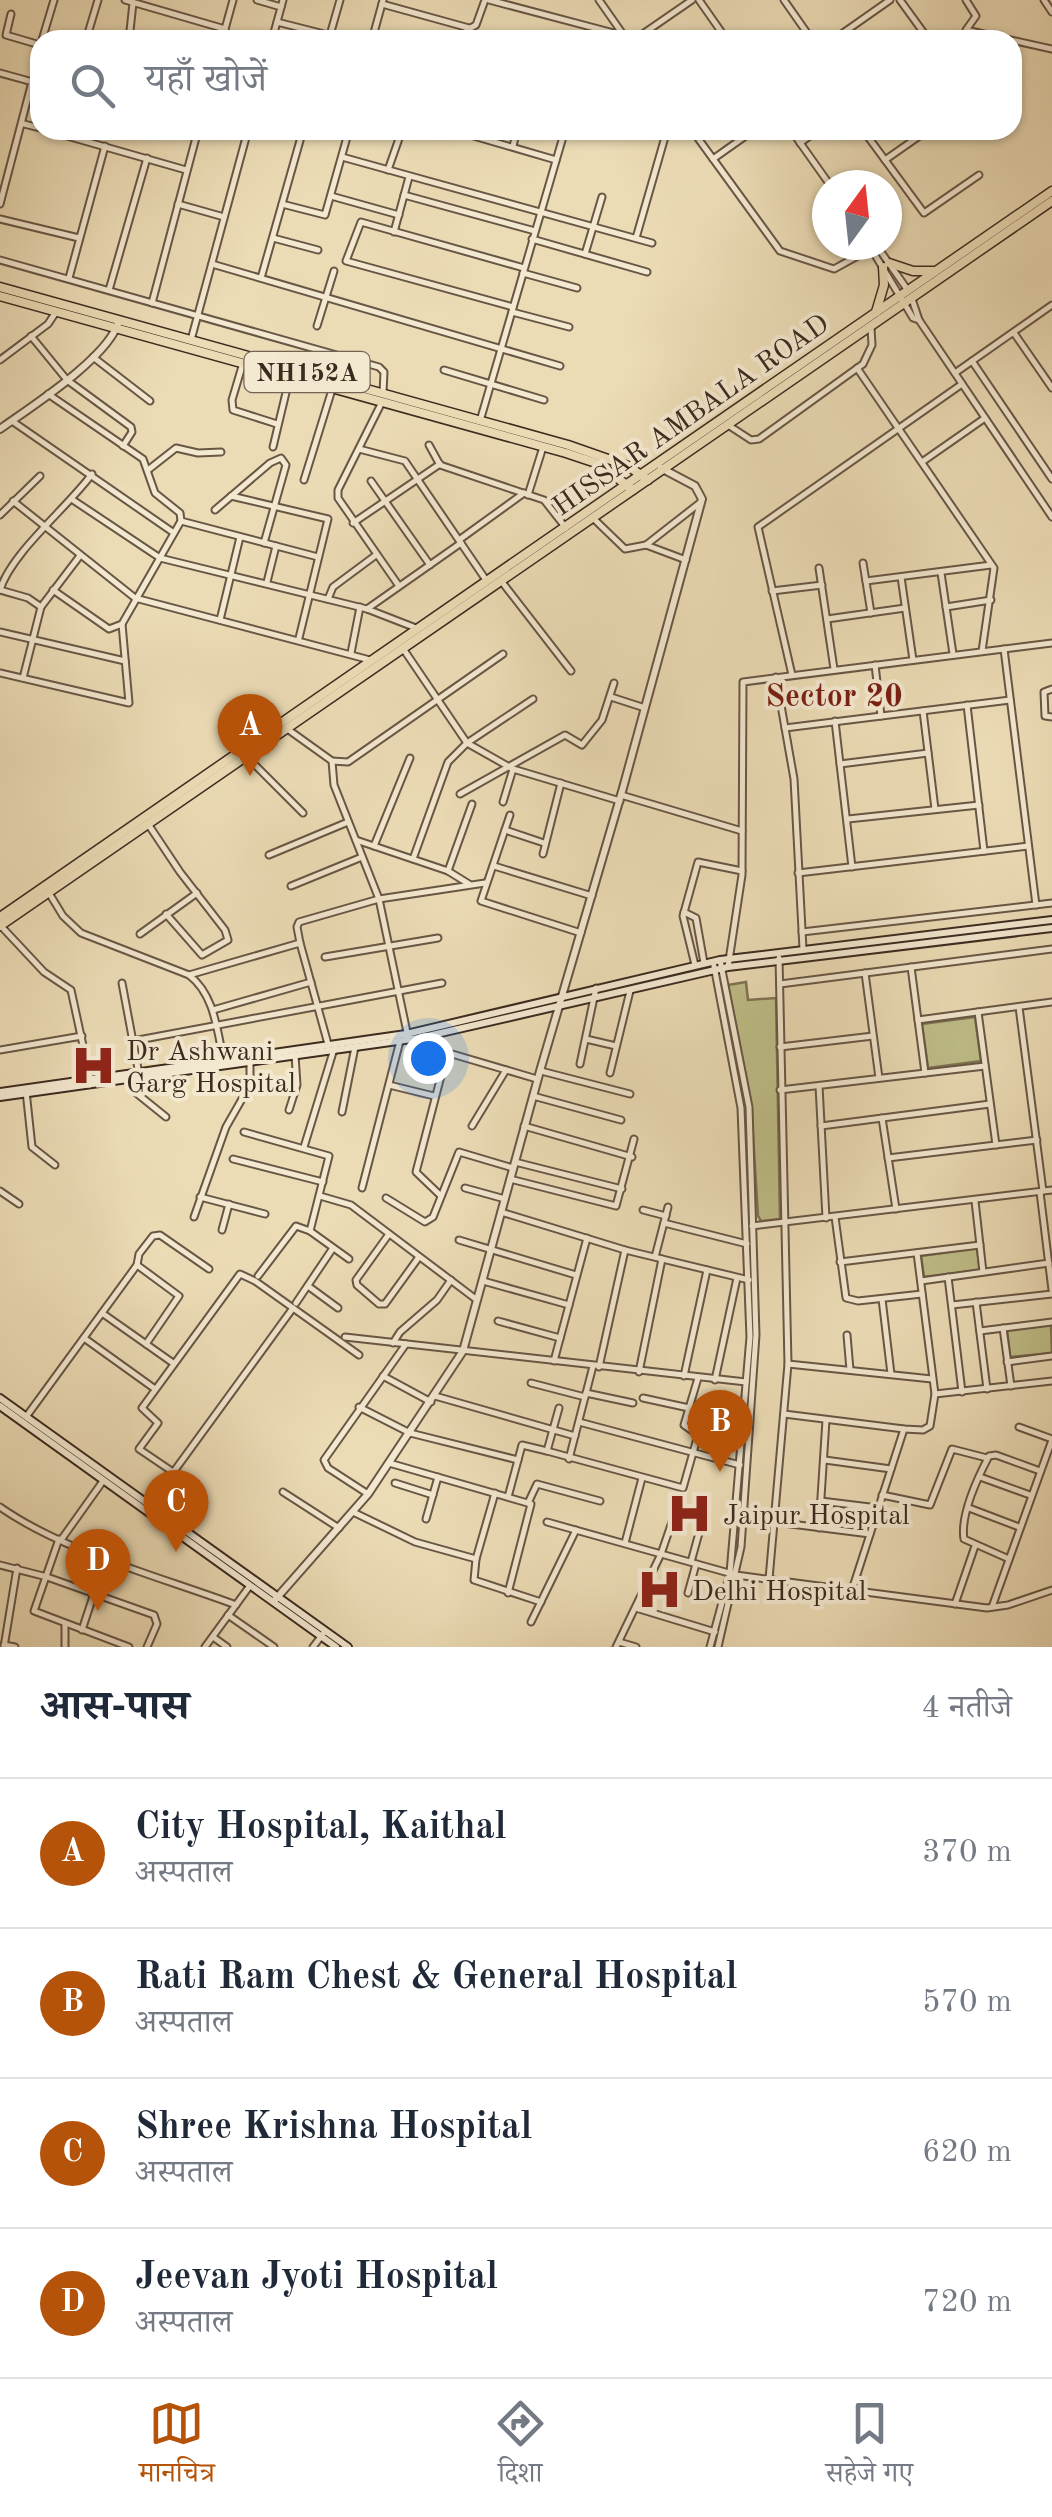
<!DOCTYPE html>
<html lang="hi">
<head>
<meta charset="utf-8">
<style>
	body { margin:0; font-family:"Old Standard TT","Noto Serif Devanagari",serif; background:#f2f2f3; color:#1f2937 }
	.compass { position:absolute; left:812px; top:170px; width:90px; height:90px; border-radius:50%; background:#fff; box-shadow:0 2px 8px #0004; rotate:15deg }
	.you { position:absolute; left:428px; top:1058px; width:35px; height:35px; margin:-25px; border:8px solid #fff; border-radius:50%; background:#1a73e8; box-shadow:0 0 0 15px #1a73e833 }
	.badge { display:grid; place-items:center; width:65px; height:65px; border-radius:50%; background:#b45309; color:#fff; font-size:32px; font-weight:700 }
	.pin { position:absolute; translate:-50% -82px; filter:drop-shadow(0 2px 5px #0008) }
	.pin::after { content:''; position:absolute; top:52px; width:35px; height:30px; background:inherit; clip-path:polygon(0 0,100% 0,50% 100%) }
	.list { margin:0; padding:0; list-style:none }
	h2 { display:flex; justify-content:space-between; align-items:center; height:130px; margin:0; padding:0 40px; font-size:42px }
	h2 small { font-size:32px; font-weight:400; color:#747a83 }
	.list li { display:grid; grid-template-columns:65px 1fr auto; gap:30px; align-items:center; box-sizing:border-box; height:150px; padding:0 40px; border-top:2px solid #e0e1e3 }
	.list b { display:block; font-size:38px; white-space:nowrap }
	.list p { margin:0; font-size:32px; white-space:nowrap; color:#747a83 }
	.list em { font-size:32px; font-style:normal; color:#747a83 }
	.icon { flex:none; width:55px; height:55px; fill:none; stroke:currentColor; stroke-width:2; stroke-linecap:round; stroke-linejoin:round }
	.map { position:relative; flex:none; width:1052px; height:1647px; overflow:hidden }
	.search { position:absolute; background:#fff; box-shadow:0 2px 8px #0004; left:30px; right:30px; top:30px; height:110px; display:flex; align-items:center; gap:25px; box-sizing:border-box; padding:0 35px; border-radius:30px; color:#747a83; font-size:38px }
	.sheet { height:730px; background:#fff }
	nav { display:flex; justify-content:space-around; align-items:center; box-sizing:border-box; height:140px; border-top:2px solid #e0e1e3; background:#fff; font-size:28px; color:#747a83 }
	nav a { display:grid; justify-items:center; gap:5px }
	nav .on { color:#b45309 }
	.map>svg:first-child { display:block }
	.green { fill:#bfbe88; stroke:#7e7454; stroke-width:2.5 }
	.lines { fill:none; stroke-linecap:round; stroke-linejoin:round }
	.minor-casing { stroke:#685645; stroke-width:9 }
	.tertiary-casing { stroke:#685645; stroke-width:10 }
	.secondary-casing { stroke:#3c2a1f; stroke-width:10 }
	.primary-casing { stroke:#3c2a1f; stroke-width:11 }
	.trunk-casing { stroke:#3c2a1f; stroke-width:11 }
	.minor { stroke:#f3e8d0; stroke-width:5 }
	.tertiary { stroke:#f3e8d0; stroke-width:6 }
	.secondary { stroke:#f3e8d0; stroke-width:6 }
	.primary { stroke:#ecdcb6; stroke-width:8 }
	.trunk { stroke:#ecdcb6; stroke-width:8 }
	.labels { text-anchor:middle; stroke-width:8; stroke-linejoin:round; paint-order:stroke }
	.shield { fill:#f3e8d0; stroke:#736354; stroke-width:2.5 }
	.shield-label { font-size:25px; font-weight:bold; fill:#3c2a1f }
	.street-label { font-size:28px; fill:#3c2a1f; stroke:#f3e8d0 }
	.poi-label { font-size:28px; fill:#3c2a1f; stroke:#f3e8d0; text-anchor:start }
	.quarter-label { font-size:32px; font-weight:bold; fill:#7a1f14; stroke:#f3e8d0 }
</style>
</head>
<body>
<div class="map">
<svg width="1052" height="1647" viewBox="0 0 1052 1647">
	<rect width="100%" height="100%" fill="#ecdcb6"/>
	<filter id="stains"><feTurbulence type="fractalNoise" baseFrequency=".002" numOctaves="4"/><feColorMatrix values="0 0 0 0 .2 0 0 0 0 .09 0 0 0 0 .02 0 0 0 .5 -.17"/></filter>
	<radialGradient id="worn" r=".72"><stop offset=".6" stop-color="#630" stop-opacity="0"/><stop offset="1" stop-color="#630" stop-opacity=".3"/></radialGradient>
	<g class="green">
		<path d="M746,982L748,1000L776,998L780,1219L761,1221L758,1216L751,1103L728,985Z"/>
		<path d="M975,1017L981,1061L928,1068L922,1024Z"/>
		<path d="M977,1248L980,1270L924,1277L921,1256Z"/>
		<path d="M1051,1325L1052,1353L1010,1357L1007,1330Z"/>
		<path d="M824,1504L875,1510L868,1530L823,1525Z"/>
	</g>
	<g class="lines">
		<defs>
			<g id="minor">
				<path d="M125,0L225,29"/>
				<path d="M257,0L281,7"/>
				<path d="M489,0L625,36"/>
				<path d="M599,0L627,40"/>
				<path d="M699,0L727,40"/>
				<path d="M784,0L812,40"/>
				<path d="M900,0L929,40"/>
				<path d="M966,0L976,16L966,30L1052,49"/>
				<path d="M1044,0L1052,12"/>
				<path d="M382,4L469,28"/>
				<path d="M11,14L6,35L40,45"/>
				<path d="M277,22L348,40"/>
				<path d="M330,35L340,0"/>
				<path d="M42,40L54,0"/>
				<path d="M86,40L98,0"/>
				<path d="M129,40L133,3"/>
				<path d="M222,40L233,0"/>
				<path d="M272,40L283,0"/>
				<path d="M372,40L383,0"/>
				<path d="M463,40L467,30L476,25L485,0"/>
				<path d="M634,40L692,0"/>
				<path d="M833,40L890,0"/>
				<path d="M0,73L40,84"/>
				<path d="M24,124L40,128"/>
				<path d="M46,130L186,170"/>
				<path d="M453,130L556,160"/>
				<path d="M692,130L780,251L834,269L874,247"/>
				<path d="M791,130L830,185"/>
				<path d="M863,130L924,213L979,175"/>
				<path d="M800,143L818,130"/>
				<path d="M513,146L517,130"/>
				<path d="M342,157L652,243"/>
				<path d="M713,159L754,130"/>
				<path d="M885,160L928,130"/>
				<path d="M388,170L402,130"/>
				<path d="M404,195L535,231"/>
				<path d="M331,196L399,215"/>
				<path d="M0,204L32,82"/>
				<path d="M178,204L224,217"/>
				<path d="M282,204L325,215L349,130"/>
				<path d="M0,219L79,238"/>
				<path d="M394,232L409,177"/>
				<path d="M273,238L318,250"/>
				<path d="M636,238L667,130"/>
				<path d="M532,239L647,272"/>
				<path d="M874,247L881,252L907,289"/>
				<path d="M875,249V255L913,318L919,320L1052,517"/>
				<path d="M585,254L602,197"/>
				<path d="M0,260L379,367L384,372L383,393"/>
				<path d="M212,264L560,366"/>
				<path d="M523,273L577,288"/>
				<path d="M69,278L105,146"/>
				<path d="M261,278L303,130"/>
				<path d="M109,290L147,158"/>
				<path d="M912,299L919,320"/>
				<path d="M152,303L198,130"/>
				<path d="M513,307L346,261L361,222L524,268"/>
				<path d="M512,312L569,327"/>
				<path d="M317,326L334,271"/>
				<path d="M1014,333L1052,388"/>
				<path d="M31,336L67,380L131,427L132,432L123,446"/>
				<path d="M191,340L248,130"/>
				<path d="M93,357L150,401"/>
				<path d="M0,360L48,324L56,312"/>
				<path d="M972,361L1052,479"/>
				<path d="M243,363L232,400L233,410L277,424"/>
				<path d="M857,368L994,568L982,651"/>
				<path d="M444,370L544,400"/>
				<path d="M955,373L1052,305"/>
				<path d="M48,394L143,459L155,493L180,513L181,521L318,557"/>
				<path d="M382,402L338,490V498L399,586"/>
				<path d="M12,421L174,533"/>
				<path d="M480,421L565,130"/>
				<path d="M728,425L751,440L759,439L863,364L872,345L871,328"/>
				<path d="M429,445L440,465L544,500L566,528"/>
				<path d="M273,447L290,376"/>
				<path d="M359,449L405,461L486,580"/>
				<path d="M922,462L985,418"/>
				<path d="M148,470L176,448L198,453L221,452"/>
				<path d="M304,480L335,380"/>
				<path d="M371,481L430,565"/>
				<path d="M528,495L543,447"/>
				<path d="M231,496L328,519L299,638"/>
				<path d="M73,500L160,558L367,609L416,628"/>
				<path d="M13,501L135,598L370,660"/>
				<path d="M215,510L270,463L281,458L286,465L264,543"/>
				<path d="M0,515L40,476"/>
				<path d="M594,519L625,549L646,545L686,560"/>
				<path d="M353,523L440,464"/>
				<path d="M459,540L524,493"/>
				<path d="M646,545L701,502"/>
				<path d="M863,563L871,613"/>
				<path d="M819,568L834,669"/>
				<path d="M941,573L953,654"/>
				<path d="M901,577L913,660"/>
				<path d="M866,581L991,565"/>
				<path d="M267,582L276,546"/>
				<path d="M502,582L571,671"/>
				<path d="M0,590C11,553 67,508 92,474"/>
				<path d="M0,590L28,598L41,607"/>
				<path d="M53,590L109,629L122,624L181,521"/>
				<path d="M772,591L822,585"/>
				<path d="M328,599L333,587L376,555"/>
				<path d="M946,607L991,600"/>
				<path d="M367,609L461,543"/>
				<path d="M827,619L905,608"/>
				<path d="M220,620L240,537"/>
				<path d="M0,632L125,661"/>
				<path d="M1004,649L1036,905"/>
				<path d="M404,650L467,743L513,769L620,801"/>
				<path d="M351,653L360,607"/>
				<path d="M875,665L881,716"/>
				<path d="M0,673L129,703L122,624"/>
				<path d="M792,675L758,527L962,384"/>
				<path d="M776,677L794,779L803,949"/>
				<path d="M23,678L41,607L79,557"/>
				<path d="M1052,689L1044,692L1045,716L1052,717"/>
				<path d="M611,697L645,708"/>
				<path d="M967,705L984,851"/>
				<path d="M923,711L935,809"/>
				<path d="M835,721L852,867"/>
				<path d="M286,728L332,761L334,785L379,899L408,1037L435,1049L537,1079"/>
				<path d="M785,728L1010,700"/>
				<path d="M246,756L303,813"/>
				<path d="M332,761L348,762L503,654"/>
				<path d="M840,764L928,753"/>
				<path d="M460,794L565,735L582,745L602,720L614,683"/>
				<path d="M621,795L742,831"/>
				<path d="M503,802L513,769"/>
				<path d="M510,815L481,901L581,933"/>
				<path d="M848,819L979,805"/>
				<path d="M148,824L180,872L225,930L228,940L202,955L166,914"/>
				<path d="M505,830L544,843"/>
				<path d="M356,840L448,871L469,884"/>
				<path d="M374,846L410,758"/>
				<path d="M543,854L561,783"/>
				<path d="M269,855L348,822"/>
				<path d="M413,859L448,762L467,743L533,699"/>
				<path d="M494,866L592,896"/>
				<path d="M448,871L472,804"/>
				<path d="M798,873L1028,846"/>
				<path d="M291,886L362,857"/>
				<path d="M49,893L63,916L81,933L189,975C215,995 217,1031 224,1062"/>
				<path d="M684,912L696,918L704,963"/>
				<path d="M0,925L44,972L71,990L90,1078"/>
				<path d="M802,932L1052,903"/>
				<path d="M140,934L197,893"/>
				<path d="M325,957L438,938"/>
				<path d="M695,965L683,916L698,862L742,871"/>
				<path d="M728,967L742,875L743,682L1052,643"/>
				<path d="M911,967L925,1073"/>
				<path d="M865,973L879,1078"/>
				<path d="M189,975L300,943"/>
				<path d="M122,983L139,1074"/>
				<path d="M780,984L1052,949"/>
				<path d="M1019,1007L1043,1191"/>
				<path d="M213,1010L311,982"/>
				<path d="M978,1012L996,1145"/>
				<path d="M918,1020L1052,1002"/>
				<path d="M586,1039L616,1046"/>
				<path d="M133,1041L442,983"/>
				<path d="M328,1044L300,943L297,927L299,922L379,899L485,883"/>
				<path d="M780,1047L873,1036"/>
				<path d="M0,1050L82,1036"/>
				<path d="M580,1064L596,988"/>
				<path d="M541,1071L630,1094"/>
				<path d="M610,1073L630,991"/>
				<path d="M132,1075L135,1092L166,1117"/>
				<path d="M389,1085L434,1096"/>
				<path d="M819,1086L826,1218"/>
				<path d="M780,1090L985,1066"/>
				<path d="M26,1091L32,1147L55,1165"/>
				<path d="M533,1096L621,1120"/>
				<path d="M289,1110L297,1085L295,1055"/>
				<path d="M342,1112L355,1047"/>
				<path d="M882,1118L896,1209"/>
				<path d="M472,1126L506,1070"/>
				<path d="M524,1126L632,1157"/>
				<path d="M821,1126L990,1104"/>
				<path d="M244,1132L329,1156L310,1231"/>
				<path d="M304,1147L334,1049"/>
				<path d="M888,1158L1037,1140"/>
				<path d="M233,1159L323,1182"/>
				<path d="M515,1162L622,1189"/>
				<path d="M510,1179L616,1206L634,1139"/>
				<path d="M362,1188L400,1041"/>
				<path d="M465,1188L505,1199"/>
				<path d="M0,1191L19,1204"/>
				<path d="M1040,1192L1052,1290"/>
				<path d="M440,1195L416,1172L447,1053"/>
				<path d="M320,1196L351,1205L477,1300"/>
				<path d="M200,1197L265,1214"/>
				<path d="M386,1198L425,1222L433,1217L459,1152L513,1168"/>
				<path d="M975,1201L983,1272"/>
				<path d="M643,1210L666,1216"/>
				<path d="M501,1212L625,1250L749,1280"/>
				<path d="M194,1217L226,1127L250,1085V1062"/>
				<path d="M835,1217L846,1298L858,1301L922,1294"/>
				<path d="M664,1223L747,1244"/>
				<path d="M752,1226L1052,1190"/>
				<path d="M222,1230L229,1204"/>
				<path d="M389,1234L356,1280L357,1285L379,1304H385L419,1257"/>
				<path d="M459,1240L576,1275"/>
				<path d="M655,1257L668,1207"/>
				<path d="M840,1262L980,1245"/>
				<path d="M137,1265L179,1296L146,1344"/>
				<path d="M258,1276L296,1226L310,1231L349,1259"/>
				<path d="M948,1277L962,1392"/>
				<path d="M483,1281L569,1305"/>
				<path d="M921,1281L1049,1263"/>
				<path d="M308,1286L338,1308"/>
				<path d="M882,1299L891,1374"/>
				<path d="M976,1302L987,1389"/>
				<path d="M296,1303L333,1248"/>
				<path d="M952,1305L1052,1294"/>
				<path d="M102,1313L173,1363"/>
				<path d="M498,1321L560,1338"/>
				<path d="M1003,1328L1011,1386"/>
				<path d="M980,1331L1052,1322"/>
				<path d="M847,1335L850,1370"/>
				<path d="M345,1337L746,1382"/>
				<path d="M84,1338L155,1389"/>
				<path d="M393,1343L400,1332L437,1300L451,1280"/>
				<path d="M554,1361L587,1238"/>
				<path d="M1007,1362L1052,1356"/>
				<path d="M788,1364L932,1379"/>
				<path d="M599,1367L625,1250"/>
				<path d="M639,1372L662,1259"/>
				<path d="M383,1376L431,1402"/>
				<path d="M684,1376L707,1270"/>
				<path d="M715,1380L737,1278"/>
				<path d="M531,1383L585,1397"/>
				<path d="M586,1393L633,1403"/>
				<path d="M935,1394L1052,1381"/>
				<path d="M435,1396L575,1436"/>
				<path d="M643,1398L689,1408"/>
				<path d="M359,1407L410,1433L518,1460"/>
				<path d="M559,1408L547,1451L683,1488L698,1435L684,1425L698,1378"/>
				<path d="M784,1414L904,1429L923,1430L930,1426L935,1394L917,1253"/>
				<path d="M26,1417L137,1265L139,1254L153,1236L160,1235L209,1269"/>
				<path d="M579,1422L740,1465"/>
				<path d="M1019,1427L1052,1439"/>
				<path d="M698,1439L712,1440L720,1416L745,1419"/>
				<path d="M569,1459L593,1366"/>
				<path d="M825,1460L891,1469"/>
				<path d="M389,1463L531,1504L508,1593"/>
				<path d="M173,1472L139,1449L158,1423L142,1408L240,1274L255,1281L359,1355"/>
				<path d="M980,1477L1030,1495"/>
				<path d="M395,1483L433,1495"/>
				<path d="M283,1492L339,1528"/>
				<path d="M495,1493L476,1559L474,1580L541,1602"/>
				<path d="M368,1494L328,1468L324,1460L406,1344"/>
				<path d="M882,1495L930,1505L952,1449L987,1458"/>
				<path d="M508,1497L522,1445L547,1451"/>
				<path d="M821,1501L878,1508"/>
				<path d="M528,1503L537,1484L600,1501"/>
				<path d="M0,1507C64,1552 161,1577 236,1605"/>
				<path d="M148,1507L293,1308"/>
				<path d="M969,1508L1019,1527"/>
				<path d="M353,1512L415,1542L476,1559"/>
				<path d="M426,1519L438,1477"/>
				<path d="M547,1522L736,1575L987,1608L1008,1605L1052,1590"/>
				<path d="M775,1522L870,1534"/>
				<path d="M819,1528L826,1420"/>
				<path d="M59,1539L34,1611L129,1647"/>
				<path d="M61,1540L103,1481"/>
				<path d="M625,1543L642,1478"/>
				<path d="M1009,1559L964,1539C960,1515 978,1477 989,1456L996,1455L1040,1471"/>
				<path d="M691,1562L699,1533"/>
				<path d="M0,1565L47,1577L154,1615L157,1624L147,1647"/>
				<path d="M769,1579L788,1364L779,958"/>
				<path d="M852,1590L904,1429"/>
				<path d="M688,1593L696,1564"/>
				<path d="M955,1604L975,1546"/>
				<path d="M992,1607L1052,1440"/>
				<path d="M636,1608L715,1632"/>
				<path d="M228,1615L274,1647"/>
				<path d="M531,1622L576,1530"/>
				<path d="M82,1630L106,1557"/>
				<path d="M213,1637L227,1647"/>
				<path d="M619,1642L636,1647"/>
				<path d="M4,1645L15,1647"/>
				<path d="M4,1647L17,1568"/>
				<path d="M65,1647V1625"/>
				<path d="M205,1647L249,1587"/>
				<path d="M313,1647L323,1634"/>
				<path d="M616,1647L661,1554L672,1522"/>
				<path d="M710,1647L730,1573L750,1337L741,1108L714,966"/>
				<path d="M718,1647L741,1547L756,1335L749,1107L720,960"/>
			</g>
			<g id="tertiary">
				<path d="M0,429C31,407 111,356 119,320"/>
				<path d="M274,1601L368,1494L463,1351L540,1071L623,788L702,499L695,486L661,468"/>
			</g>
			<g id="secondary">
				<path d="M0,1092L406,1034L720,960L1052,920"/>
				<path d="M0,1097L419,1038L728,967L1052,928"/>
				<path d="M0,1398L348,1647"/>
				<path d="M0,1406L336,1647"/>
			</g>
			<g id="primary">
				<path d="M0,917L627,484"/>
				<path d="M0,926L633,490"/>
			</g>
			<g id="trunk">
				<path d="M889,263L913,271H933"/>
				<path d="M0,287L568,445L628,466L648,480"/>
				<path d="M0,296L566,453L599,464L633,490L1052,201"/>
				<path d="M876,312L884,285L883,267"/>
				<path d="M627,484L1052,191"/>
			</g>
		</defs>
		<use href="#minor" class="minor-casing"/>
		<use href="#tertiary" class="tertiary-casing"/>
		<use href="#secondary" class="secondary-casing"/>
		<use href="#primary" class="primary-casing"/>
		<use href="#trunk" class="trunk-casing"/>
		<use href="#minor" class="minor"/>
		<use href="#tertiary" class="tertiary"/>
		<use href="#secondary" class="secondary"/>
		<use href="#primary" class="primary"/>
		<use href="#trunk" class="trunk"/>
	</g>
	<defs>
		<symbol id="hospital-bare" viewBox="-9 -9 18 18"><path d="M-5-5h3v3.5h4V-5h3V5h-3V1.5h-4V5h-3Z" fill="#8f2418" stroke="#f3e8d0" stroke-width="2.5" paint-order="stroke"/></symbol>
	</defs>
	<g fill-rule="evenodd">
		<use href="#hospital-bare" x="62" y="1034" width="63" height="63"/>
		<use href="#hospital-bare" x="658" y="1482" width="63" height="63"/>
		<use href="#hospital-bare" x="628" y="1558" width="63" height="63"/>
	</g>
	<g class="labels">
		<rect class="shield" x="244.5" y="352" width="125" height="40" rx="8"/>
		<g class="shield-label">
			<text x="307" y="381">NH152A</text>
		</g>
		<g class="street-label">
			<text transform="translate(690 414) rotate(-35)" y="10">HISSAR AMBALA ROAD</text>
		</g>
		<g class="poi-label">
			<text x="126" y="1060">Dr Ashwani<tspan x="126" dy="32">Garg Hospital</tspan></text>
			<text x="723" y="1524">Jaipur Hospital</text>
			<text x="692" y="1600">Delhi Hospital</text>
		</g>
		<g class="quarter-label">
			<text x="834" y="706">Sector 20</text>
		</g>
	</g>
	<rect width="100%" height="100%" filter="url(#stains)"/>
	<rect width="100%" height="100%" fill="url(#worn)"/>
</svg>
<svg class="compass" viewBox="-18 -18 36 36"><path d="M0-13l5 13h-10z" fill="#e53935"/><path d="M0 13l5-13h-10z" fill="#747a83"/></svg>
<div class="you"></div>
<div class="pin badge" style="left:250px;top:776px">A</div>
<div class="pin badge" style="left:720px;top:1472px">B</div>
<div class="pin badge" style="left:176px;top:1552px">C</div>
<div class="pin badge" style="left:98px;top:1611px">D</div>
<div class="search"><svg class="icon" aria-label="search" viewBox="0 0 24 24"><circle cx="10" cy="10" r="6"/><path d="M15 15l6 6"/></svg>यहाँ खोजें</div>
</div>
<section class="sheet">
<h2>आस-पास<small>4 नतीजे</small></h2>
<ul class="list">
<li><span class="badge">A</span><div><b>City Hospital, Kaithal</b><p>अस्पताल</p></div><em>370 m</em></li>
<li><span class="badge">B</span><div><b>Rati Ram Chest &amp; General Hospital</b><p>अस्पताल</p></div><em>570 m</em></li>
<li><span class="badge">C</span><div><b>Shree Krishna Hospital</b><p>अस्पताल</p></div><em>620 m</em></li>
<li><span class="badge">D</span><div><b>Jeevan Jyoti Hospital</b><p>अस्पताल</p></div><em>720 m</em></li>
</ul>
</section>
<nav>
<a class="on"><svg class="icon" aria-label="map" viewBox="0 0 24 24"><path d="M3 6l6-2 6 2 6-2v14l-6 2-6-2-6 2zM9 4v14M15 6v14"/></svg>मानचित्र</a>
<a><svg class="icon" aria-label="directions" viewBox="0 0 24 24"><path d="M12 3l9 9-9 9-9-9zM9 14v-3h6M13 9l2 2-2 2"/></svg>दिशा</a>
<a><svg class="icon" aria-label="saved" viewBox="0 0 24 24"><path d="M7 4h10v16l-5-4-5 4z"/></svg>सहेजे गए</a>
</nav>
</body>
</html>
